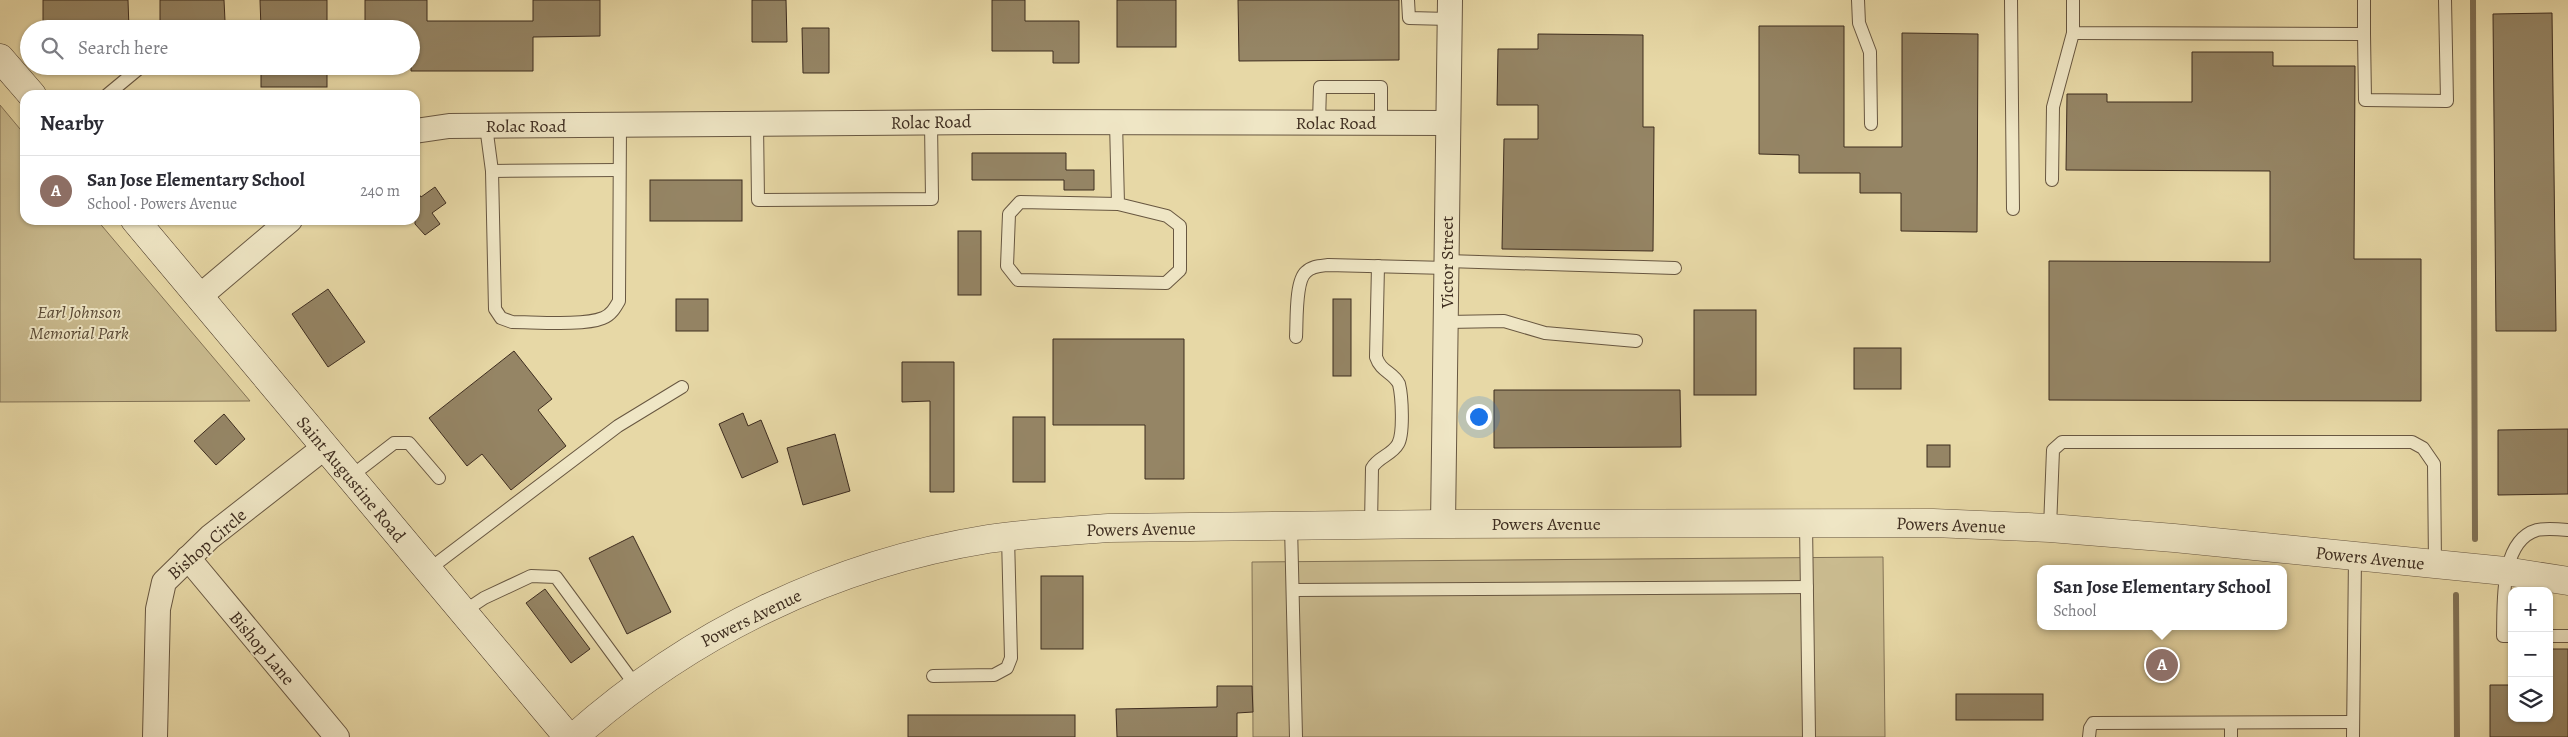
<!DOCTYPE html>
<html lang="en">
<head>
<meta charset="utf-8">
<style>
	body { margin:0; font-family:Alegreya,serif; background:#f7f7f7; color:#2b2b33 }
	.controls { position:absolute; right:15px; bottom:15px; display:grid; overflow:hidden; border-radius:10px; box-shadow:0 1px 4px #0004 }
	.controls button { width:45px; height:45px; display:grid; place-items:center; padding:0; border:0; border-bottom:1px solid #e1e1e2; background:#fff; color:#2b2b33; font:25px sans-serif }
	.you { position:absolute; left:1478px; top:416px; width:18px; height:18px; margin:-12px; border:4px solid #fff; border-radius:50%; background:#1a73e8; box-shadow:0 0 0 8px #1a73e833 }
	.badge { display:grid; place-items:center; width:32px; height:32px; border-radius:50%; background:#8f2418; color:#fff; font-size:16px; font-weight:700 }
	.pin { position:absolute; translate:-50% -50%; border:2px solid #fff; box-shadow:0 1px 5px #0006 }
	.popup { position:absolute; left:2037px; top:565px; width:250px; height:65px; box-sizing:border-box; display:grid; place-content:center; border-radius:10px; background:#fff; filter:drop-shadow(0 1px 4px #0005); font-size:16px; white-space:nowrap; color:#7c7c81 }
	.popup b { font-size:19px; color:#2b2b33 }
	.popup::after { content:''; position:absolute; left:50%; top:100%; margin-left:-10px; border:10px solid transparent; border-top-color:#fff }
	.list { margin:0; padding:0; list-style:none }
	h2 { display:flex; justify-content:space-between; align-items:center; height:65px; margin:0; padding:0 20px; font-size:21px }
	h2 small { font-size:16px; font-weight:400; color:#7c7c81 }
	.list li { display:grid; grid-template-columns:32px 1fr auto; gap:15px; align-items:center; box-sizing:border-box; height:70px; padding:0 20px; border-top:1px solid #e1e1e2 }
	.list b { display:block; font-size:19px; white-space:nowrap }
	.list p { margin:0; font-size:16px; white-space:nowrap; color:#7c7c81 }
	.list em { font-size:16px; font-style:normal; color:#7c7c81 }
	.icon { flex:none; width:28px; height:28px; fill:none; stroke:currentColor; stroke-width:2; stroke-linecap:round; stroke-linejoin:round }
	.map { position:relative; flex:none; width:2568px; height:737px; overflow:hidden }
	.search { position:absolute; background:#fff; box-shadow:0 1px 4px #0004; left:20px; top:20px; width:400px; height:55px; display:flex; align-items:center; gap:12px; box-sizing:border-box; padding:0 18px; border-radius:28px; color:#7c7c81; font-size:19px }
	.panel { position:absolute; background:#fff; box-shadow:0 1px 4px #0004; left:20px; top:90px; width:400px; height:135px; border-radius:15px }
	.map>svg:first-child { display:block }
	.green { fill:#cabb8f; stroke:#847457 }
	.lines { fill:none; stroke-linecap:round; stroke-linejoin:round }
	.stream { stroke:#807054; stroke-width:6 }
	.building { fill:#958565; stroke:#3d2c1f }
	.service-casing { stroke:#685741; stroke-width:14 }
	.minor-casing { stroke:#685741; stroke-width:26 }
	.tertiary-casing { stroke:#685741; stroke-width:29 }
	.secondary-casing { stroke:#3d2c1f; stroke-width:29 }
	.service { stroke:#efe6c5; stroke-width:12 }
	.minor { stroke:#efe6c5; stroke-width:24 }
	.tertiary { stroke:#efe6c5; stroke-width:28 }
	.secondary { stroke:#efe6c5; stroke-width:28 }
	.labels { text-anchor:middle; stroke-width:4; stroke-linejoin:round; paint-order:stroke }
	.street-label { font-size:18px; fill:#3d2c1f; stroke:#efe6c5 }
	.park-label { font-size:18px; font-style:italic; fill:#594935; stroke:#efe6c5 }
</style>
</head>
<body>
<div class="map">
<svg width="2568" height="737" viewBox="0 0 2568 737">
	<rect width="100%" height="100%" fill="#e7d8a6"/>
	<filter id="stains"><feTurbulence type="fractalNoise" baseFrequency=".004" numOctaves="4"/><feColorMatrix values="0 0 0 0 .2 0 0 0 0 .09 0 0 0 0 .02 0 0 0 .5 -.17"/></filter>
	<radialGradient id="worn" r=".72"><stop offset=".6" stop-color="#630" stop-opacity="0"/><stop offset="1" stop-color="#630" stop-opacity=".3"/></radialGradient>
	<g class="green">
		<path d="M0,105L25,135V220H97L250,401L0,402Z"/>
		<path d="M1883,557L1885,737H1253L1252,562Z"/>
	</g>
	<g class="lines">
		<g class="stream">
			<path d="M2473,0L2475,539"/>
			<path d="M2456,595L2457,737"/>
		</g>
	</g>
	<g class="building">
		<path d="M43,0H128L129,29H60V25H43Z"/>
		<path d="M160,0H224L225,21L160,22Z"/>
		<path d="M260,0H327V29H261Z"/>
		<path d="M365,0H427V21H533V0H600V36L533,37V71H411V29H365Z"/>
		<path d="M752,0H786L787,42H752Z"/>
		<path d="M992,0H1025V21H1079V63H1053V51H992Z"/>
		<rect x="1117" y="0" width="59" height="47"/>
		<path d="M1238,0H1399V60L1239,61Z"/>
		<path d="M2552,13L2556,331H2496L2493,14Z"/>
		<path d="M1759,26H1844V147H1902V33L1978,34L1977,232L1901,231V193H1860V173H1799V155L1759,154Z"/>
		<path d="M802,28H829V73H803Z"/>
		<path d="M1538,34L1643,35V127H1654L1653,251L1502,249L1504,139H1538V105H1497L1498,49H1538Z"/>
		<path d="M2192,52H2273V66H2355L2354,259H2421V401L2049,400V261L2270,262V171L2066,170L2067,94H2107V102H2192Z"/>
		<rect x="261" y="66" width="66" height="21"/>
		<path d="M972,153H1066V170H1094V190H1064V180H972Z"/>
		<rect x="650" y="180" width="92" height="41"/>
		<path d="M435,187L446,203L432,213L440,224L425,235L415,224V189L421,197Z"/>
		<rect x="958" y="231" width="23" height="64"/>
		<path d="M328,289L365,342L328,367L292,314Z"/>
		<rect x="676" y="299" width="32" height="32"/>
		<rect x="1333" y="299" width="18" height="77"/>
		<rect x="1694" y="310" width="62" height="85"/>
		<path d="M1053,339H1184V479H1145V425H1053Z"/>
		<rect x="1854" y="348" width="47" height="41"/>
		<path d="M514,351L552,399L538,410L566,446L511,490L482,454L467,466L429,418Z"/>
		<path d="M902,362H954V492H930V401L902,402Z"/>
		<path d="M1494,390H1680L1681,447L1494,448Z"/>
		<path d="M743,413L748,426L761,420L778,462L742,478L719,424Z"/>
		<path d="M224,414L245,439L216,465L194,441Z"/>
		<rect x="1013" y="417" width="32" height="65"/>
		<path d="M2568,429V494L2498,495V430Z"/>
		<path d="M835,434L850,491L803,505L787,448Z"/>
		<rect x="1927" y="445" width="23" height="22"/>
		<path d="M633,536L671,612L627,634L589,558Z"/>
		<rect x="1041" y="576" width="42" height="73"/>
		<path d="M545,589L590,649L571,663L526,603Z"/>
		<path d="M2549,649H2568V737H2490V685H2512V718H2549Z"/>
		<path d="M1217,686H1252L1253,712L1237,713V737H1117L1116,709L1217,707Z"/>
		<rect x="1956" y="694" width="87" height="26"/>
		<rect x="908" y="715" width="167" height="22"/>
	</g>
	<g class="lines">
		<defs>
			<g id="service">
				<path d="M1408,0L1409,18L1449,19"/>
				<path d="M1858,0L1859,23L1870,52L1871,124"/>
				<path d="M2011,0L2013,209"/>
				<path d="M2073,0V33L2364,34V0"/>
				<path d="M2364,34L2365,100L2447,101L2445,0"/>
				<path d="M107,95L142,66"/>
				<path d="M1116,122L1118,204L1020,202L1009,214L1007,266L1018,280L1166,283L1180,270V226L1167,216L1118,204"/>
				<path d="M1319,122L1320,87H1381V123"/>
				<path d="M757,124L758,200L932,199L931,122"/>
				<path d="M486,126L492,171L495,309L501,318L512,322C535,322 584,326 603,318C611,315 615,308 619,301L620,125"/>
				<path d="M492,171L618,170"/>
				<path d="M2052,180L2053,107L2073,33"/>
				<path d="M1447,261L1675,268"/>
				<path d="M1447,322L1504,321L1545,333L1636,341"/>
				<path d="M1296,337C1297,322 1295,281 1306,272C1312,266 1320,266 1328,265L1447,268"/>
				<path d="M350,477L394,443H409L439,478"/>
				<path d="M1806,524L1809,737"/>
				<path d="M1371,525L1372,468C1378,457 1392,455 1398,444C1404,434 1402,396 1399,384C1393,372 1381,372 1376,357L1378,266"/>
				<path d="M1291,526L1296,737"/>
				<path d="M2050,528L2053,450L2062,442H2412L2423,448L2434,464L2435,565"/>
				<path d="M428,570L618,426L682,387"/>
				<path d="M1293,590L1807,587"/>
				<path d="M463,612L484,598L531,576L556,577L636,686"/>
				<path d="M2512,636H2503C2504,606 2499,541 2537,530C2546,528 2558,529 2568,530"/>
				<path d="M2549,636H2568"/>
				<path d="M933,676L994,675L1007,668L1011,658L1008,537"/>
				<path d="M2231,723V737"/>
				<path d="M2089,737L2090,728L2093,723L2353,722"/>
				<path d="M2353,737L2355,556"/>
			</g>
			<g id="minor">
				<path d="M415,131L449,126L988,122L1448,123"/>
				<path d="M199,297L290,220"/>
				<path d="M1443,524L1450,0"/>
				<path d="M188,558L337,737"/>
				<path d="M155,737L158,609L164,582L210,537L325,447"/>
			</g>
			<path id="tertiary" d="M574,737C691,633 833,564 988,539C1028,533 1069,531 1109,528L1443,524L1933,523L2050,528L2174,538L2505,571L2568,581"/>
			<g id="secondary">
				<path d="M0,58L32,95"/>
				<path d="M135,220L568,737"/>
			</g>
		</defs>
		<use href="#service" class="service-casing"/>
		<use href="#minor" class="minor-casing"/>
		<use href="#tertiary" class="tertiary-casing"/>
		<use href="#secondary" class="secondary-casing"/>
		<use href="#service" class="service"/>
		<use href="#minor" class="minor"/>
		<use href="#tertiary" class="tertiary"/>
		<use href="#secondary" class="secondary"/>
	</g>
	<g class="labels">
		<g class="street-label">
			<text transform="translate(931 122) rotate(-1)" y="6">Rolac Road</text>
			<text x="1336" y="129">Rolac Road</text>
			<text x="526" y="132">Rolac Road</text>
			<text transform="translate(1447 262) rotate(-90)" y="6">Victor Street</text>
			<text transform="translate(351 479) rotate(50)" y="6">Saint Augustine Road</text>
			<text x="1546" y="530">Powers Avenue</text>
			<text transform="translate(1951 525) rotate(2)" y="6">Powers Avenue</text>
			<text transform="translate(1141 529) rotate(-1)" y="6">Powers Avenue</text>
			<text transform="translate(207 544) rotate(-41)" y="6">Bishop Circle</text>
			<text transform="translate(2370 558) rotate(6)" y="6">Powers Avenue</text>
			<text transform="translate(751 618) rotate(-26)" y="6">Powers Avenue</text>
			<text transform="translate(262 648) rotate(50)" y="6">Bishop Lane</text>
		</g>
		<g class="park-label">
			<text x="79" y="318">Earl Johnson<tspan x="79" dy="21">Memorial Park</tspan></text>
		</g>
	</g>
	<rect width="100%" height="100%" filter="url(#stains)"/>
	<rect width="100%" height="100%" fill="url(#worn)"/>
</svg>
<div class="controls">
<button>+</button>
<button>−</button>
<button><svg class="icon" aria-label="layers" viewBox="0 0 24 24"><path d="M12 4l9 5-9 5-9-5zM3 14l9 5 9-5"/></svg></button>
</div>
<div class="you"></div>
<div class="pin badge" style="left:2162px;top:665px;background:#8d6e63">A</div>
<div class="popup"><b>San Jose Elementary School</b>School</div>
<div class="search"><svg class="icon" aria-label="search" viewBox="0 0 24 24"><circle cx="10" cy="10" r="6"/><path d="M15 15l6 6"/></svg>Search here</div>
<section class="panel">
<h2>Nearby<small></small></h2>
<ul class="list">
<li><span class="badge" style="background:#8d6e63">A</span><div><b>San Jose Elementary School</b><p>School · Powers Avenue</p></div><em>240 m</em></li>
</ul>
</section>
</div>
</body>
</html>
